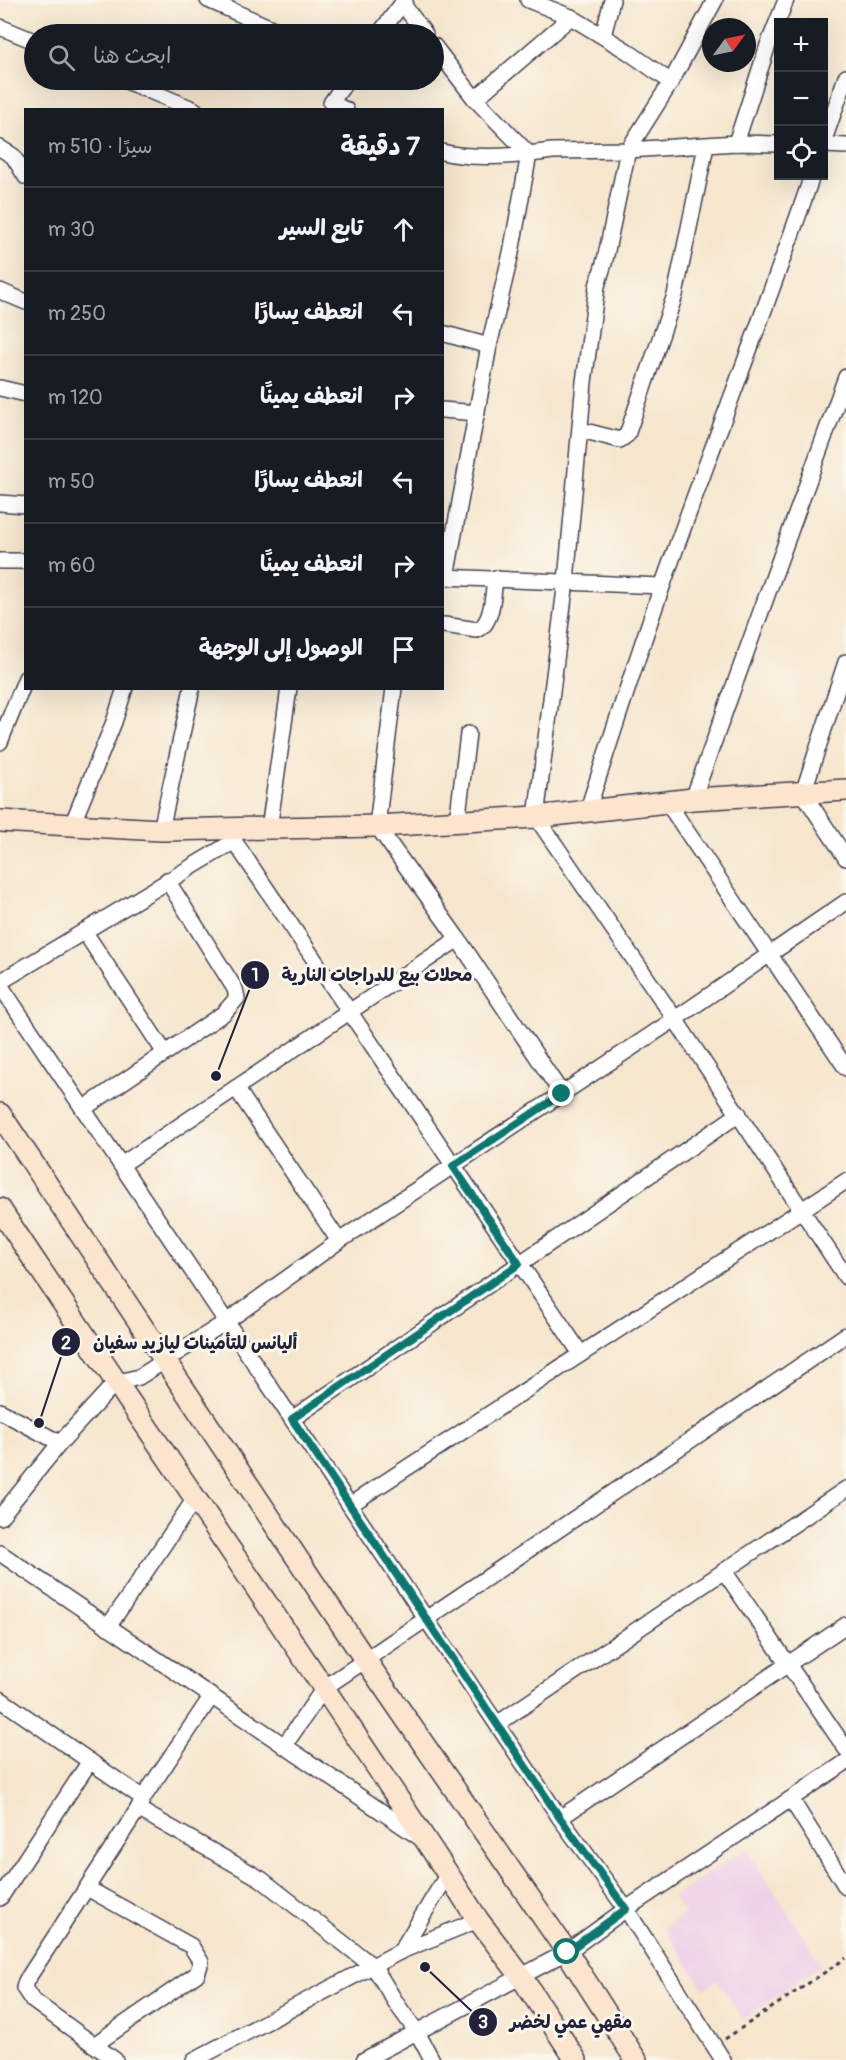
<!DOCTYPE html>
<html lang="ar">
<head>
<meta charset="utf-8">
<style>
	body { margin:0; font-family:Pangolin,"Playpen Sans Arabic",sans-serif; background:#20242c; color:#f1f3f6; direction:rtl }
	.controls { position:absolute; right:18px; top:18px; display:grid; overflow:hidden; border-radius:0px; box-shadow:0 6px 24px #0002 }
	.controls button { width:54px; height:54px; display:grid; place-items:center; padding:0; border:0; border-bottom:2px solid #363941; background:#171b24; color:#f1f3f6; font:30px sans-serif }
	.compass { position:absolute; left:702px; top:18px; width:54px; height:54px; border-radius:50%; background:#171b24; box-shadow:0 6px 24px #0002; rotate:57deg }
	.stop { position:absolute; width:18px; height:18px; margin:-14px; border:4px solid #0f766e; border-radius:50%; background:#fff }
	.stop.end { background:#0f766e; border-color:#fff; box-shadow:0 2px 6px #0008 }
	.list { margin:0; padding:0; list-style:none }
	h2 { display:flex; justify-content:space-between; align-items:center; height:78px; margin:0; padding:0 24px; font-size:26px }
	h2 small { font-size:20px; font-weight:400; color:#9ea1a6 }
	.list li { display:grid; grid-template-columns:39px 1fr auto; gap:18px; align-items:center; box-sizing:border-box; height:84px; padding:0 24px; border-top:2px solid #363941 }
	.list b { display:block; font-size:22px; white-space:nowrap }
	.list em { font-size:20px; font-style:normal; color:#9ea1a6 }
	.icon { flex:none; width:33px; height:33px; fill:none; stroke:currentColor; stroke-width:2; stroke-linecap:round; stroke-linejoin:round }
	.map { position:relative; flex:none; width:846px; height:2060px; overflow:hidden; direction:ltr }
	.search { position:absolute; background:#171b24; box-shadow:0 6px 24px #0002; left:24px; top:24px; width:420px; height:66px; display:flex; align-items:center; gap:15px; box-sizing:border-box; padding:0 21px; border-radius:33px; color:#9ea1a6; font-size:22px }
	.panel { position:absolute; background:#171b24; box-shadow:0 6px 24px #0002; left:24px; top:108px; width:420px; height:582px; border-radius:0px; direction:rtl }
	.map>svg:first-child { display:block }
	.built { fill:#eed0e8 }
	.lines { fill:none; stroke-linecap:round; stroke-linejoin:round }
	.street-casing { stroke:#423f51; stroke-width:18 }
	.secondary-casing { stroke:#423f51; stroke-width:24 }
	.path { stroke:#423f51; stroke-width:3; stroke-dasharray:4.5 4.5; stroke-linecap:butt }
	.street { stroke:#fff; stroke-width:15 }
	.secondary { stroke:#fce5cf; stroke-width:21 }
	.route { stroke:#0f766e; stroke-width:8 }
	.leader { fill:none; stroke:#22223b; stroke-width:2 }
	.callout-dot { fill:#22223b; stroke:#fbf7ec; stroke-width:2 }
	.mark-label { font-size:18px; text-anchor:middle; font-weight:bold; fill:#fff }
	.callout-label { font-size:18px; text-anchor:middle; font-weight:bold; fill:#22223b; stroke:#fbf7ec; stroke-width:6; stroke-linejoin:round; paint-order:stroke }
</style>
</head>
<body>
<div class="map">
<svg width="846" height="2060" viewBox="0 0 846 2060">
	<rect width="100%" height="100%" fill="#fbf7ec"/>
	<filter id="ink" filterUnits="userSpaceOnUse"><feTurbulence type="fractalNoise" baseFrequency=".0167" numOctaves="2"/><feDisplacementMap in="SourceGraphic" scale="12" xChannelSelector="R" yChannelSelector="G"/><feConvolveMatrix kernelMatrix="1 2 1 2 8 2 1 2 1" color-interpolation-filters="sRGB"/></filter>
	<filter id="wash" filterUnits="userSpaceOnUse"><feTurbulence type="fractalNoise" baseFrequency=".008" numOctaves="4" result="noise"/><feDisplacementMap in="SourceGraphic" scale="24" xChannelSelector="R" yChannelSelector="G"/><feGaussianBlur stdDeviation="1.35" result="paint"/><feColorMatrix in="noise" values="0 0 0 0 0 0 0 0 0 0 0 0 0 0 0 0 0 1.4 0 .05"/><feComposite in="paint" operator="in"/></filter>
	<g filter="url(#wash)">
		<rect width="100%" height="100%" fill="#f6e6ce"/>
		<path class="built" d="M746,1848L822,1965L743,2019L717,1980L704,1989L664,1928L685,1914L673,1897Z"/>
	</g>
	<g filter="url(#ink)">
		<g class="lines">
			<defs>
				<g id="street">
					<path d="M208,0L285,34"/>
					<path d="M528,0L571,17L627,51L671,82"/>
					<path d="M715,0L671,82L628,150L605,260L597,286L584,382L566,581L536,817L675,1019L846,1277"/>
					<path d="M402,3L425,34"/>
					<path d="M0,27L34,41"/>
					<path d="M379,34L405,0"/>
					<path d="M603,36L612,0"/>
					<path d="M434,46L475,99L529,154L511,253L489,346L446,577"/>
					<path d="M124,80L195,110"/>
					<path d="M475,99L571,17"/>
					<path d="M346,110L331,103L347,80"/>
					<path d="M824,140L846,77"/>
					<path d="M736,143L768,45L786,0"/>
					<path d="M824,145L846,146"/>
					<path d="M0,148L13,156L26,177"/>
					<path d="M442,152C476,160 519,156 552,151L628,150L736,143L778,144"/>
					<path d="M0,291L26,302"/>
					<path d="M442,333L489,346"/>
					<path d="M0,388L26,394"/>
					<path d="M442,410L477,413"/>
					<path d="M581,430L620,440L627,435L675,295L706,146"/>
					<path d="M0,503L26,505"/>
					<path d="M0,561H26"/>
					<path d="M442,577L662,586"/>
					<path d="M444,625L477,630C493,624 493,593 495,578"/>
					<path d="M846,662L803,793L846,858"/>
					<path d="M394,688L377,826L458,939L562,1094"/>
					<path d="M0,742L26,678"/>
					<path d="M693,799L846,377"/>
					<path d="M667,802L846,1068"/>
					<path d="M587,812C612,736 636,660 663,584C711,448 765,313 812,176"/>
					<path d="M457,823L468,734"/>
					<path d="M72,825L114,722L125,688"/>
					<path d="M226,829L581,1354"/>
					<path d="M269,829L289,688"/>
					<path d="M161,830L192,688"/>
					<path d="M84,931L165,1053"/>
					<path d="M0,982L233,842"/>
					<path d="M0,985L560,1818L626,1909L723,2060"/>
					<path d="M236,1088L339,1241"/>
					<path d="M83,1109L224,1013L237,998L235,989L167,880"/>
					<path d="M121,1165L458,939"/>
					<path d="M0,1411L60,1443"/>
					<path d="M292,1419L739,1114"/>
					<path d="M350,1505L846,1181"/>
					<path d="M0,1517L60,1443L115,1383L139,1377L226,1322L339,1241L675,1019L846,902"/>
					<path d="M0,1553L422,1839"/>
					<path d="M724,1571L846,1749"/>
					<path d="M108,1627L196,1497"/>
					<path d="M0,1699L143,1798L138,1809L261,1879L374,1967L398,2006L417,2032L432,2060"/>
					<path d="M497,1724L846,1489"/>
					<path d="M284,1746L324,1688L846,1335"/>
					<path d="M143,1798L211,1697"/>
					<path d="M791,1799L846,1887"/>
					<path d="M560,1818L846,1625"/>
					<path d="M87,1888L191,1946L201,1962L197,1974L94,2045"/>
					<path d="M0,1898L90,1761"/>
					<path d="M401,1951L448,1874"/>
					<path d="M115,2060L32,2000L24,1988L26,1981L138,1809"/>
					<path d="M194,2060L401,1951L478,1920"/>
					<path d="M364,2060L567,1952L626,1909L846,1762"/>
				</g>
				<g id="secondary">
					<path d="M0,821L161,830L377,826L536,817L693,799L846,790"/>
					<path d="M0,1114L362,1655L567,1952L636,2060"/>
					<path d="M0,1209C158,1447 322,1680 478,1920L520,1975L576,2060"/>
				</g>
			</defs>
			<use href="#street" class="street-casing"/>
			<use href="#secondary" class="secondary-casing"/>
			<path class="path" d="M725,2039L846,1958"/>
			<use href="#street" class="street"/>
			<use href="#secondary" class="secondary"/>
		</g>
	</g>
	<g class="lines" filter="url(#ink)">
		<path class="route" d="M562,1094L453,1166L519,1264L292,1419L560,1818L626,1909L567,1952"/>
	</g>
	<path class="leader" d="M216 1076L255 975M39 1423L66 1342M425 1967L483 2022"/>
	<g class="callout-dot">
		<circle cx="216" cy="1076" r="6"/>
		<circle cx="39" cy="1423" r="6"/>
		<circle cx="425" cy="1967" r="6"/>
		<circle cx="255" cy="975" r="15"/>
		<circle cx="66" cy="1342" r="15"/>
		<circle cx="483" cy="2022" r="15"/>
	</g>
	<g class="mark-label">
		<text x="255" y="981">1</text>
		<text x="66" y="1349">2</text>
		<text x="483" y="2028">3</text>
	</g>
	<g class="callout-label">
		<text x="377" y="981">محلات بيع للدراجات النارية</text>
		<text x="195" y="1349">أليانس للتأمينات ليازيد سفيان</text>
		<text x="571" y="2028">مقهي عمي لخضر</text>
	</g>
</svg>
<div class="controls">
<button>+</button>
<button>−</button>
<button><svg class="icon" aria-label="locate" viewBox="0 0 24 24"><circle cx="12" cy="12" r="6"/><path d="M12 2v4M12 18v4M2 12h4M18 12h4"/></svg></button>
</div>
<svg class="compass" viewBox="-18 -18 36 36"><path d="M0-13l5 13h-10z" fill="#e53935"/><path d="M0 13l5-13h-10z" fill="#9ea1a6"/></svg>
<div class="stop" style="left:567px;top:1952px"></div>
<div class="stop end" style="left:562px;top:1094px"></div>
<div class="search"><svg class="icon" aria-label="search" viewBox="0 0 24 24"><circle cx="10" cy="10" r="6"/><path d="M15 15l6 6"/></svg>ابحث هنا</div>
<section class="panel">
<h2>7 دقيقة<small>سيرًا · 510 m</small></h2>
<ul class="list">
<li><svg class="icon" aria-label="ahead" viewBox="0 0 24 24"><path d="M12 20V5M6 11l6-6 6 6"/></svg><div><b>تابع السير</b></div><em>30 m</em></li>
<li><svg class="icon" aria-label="left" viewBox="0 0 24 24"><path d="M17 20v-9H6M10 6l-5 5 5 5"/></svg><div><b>انعطف يسارًا</b></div><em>250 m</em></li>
<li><svg class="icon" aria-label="right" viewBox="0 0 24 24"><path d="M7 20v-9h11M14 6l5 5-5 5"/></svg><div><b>انعطف يمينًا</b></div><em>120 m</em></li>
<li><svg class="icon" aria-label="left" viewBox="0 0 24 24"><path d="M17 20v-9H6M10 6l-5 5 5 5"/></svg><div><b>انعطف يسارًا</b></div><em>50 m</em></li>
<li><svg class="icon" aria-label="right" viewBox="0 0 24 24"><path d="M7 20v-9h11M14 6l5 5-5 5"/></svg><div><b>انعطف يمينًا</b></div><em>60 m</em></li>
<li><svg class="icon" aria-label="arrive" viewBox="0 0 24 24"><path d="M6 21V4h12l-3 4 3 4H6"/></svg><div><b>الوصول إلى الوجهة</b></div></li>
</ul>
</section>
</div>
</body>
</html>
